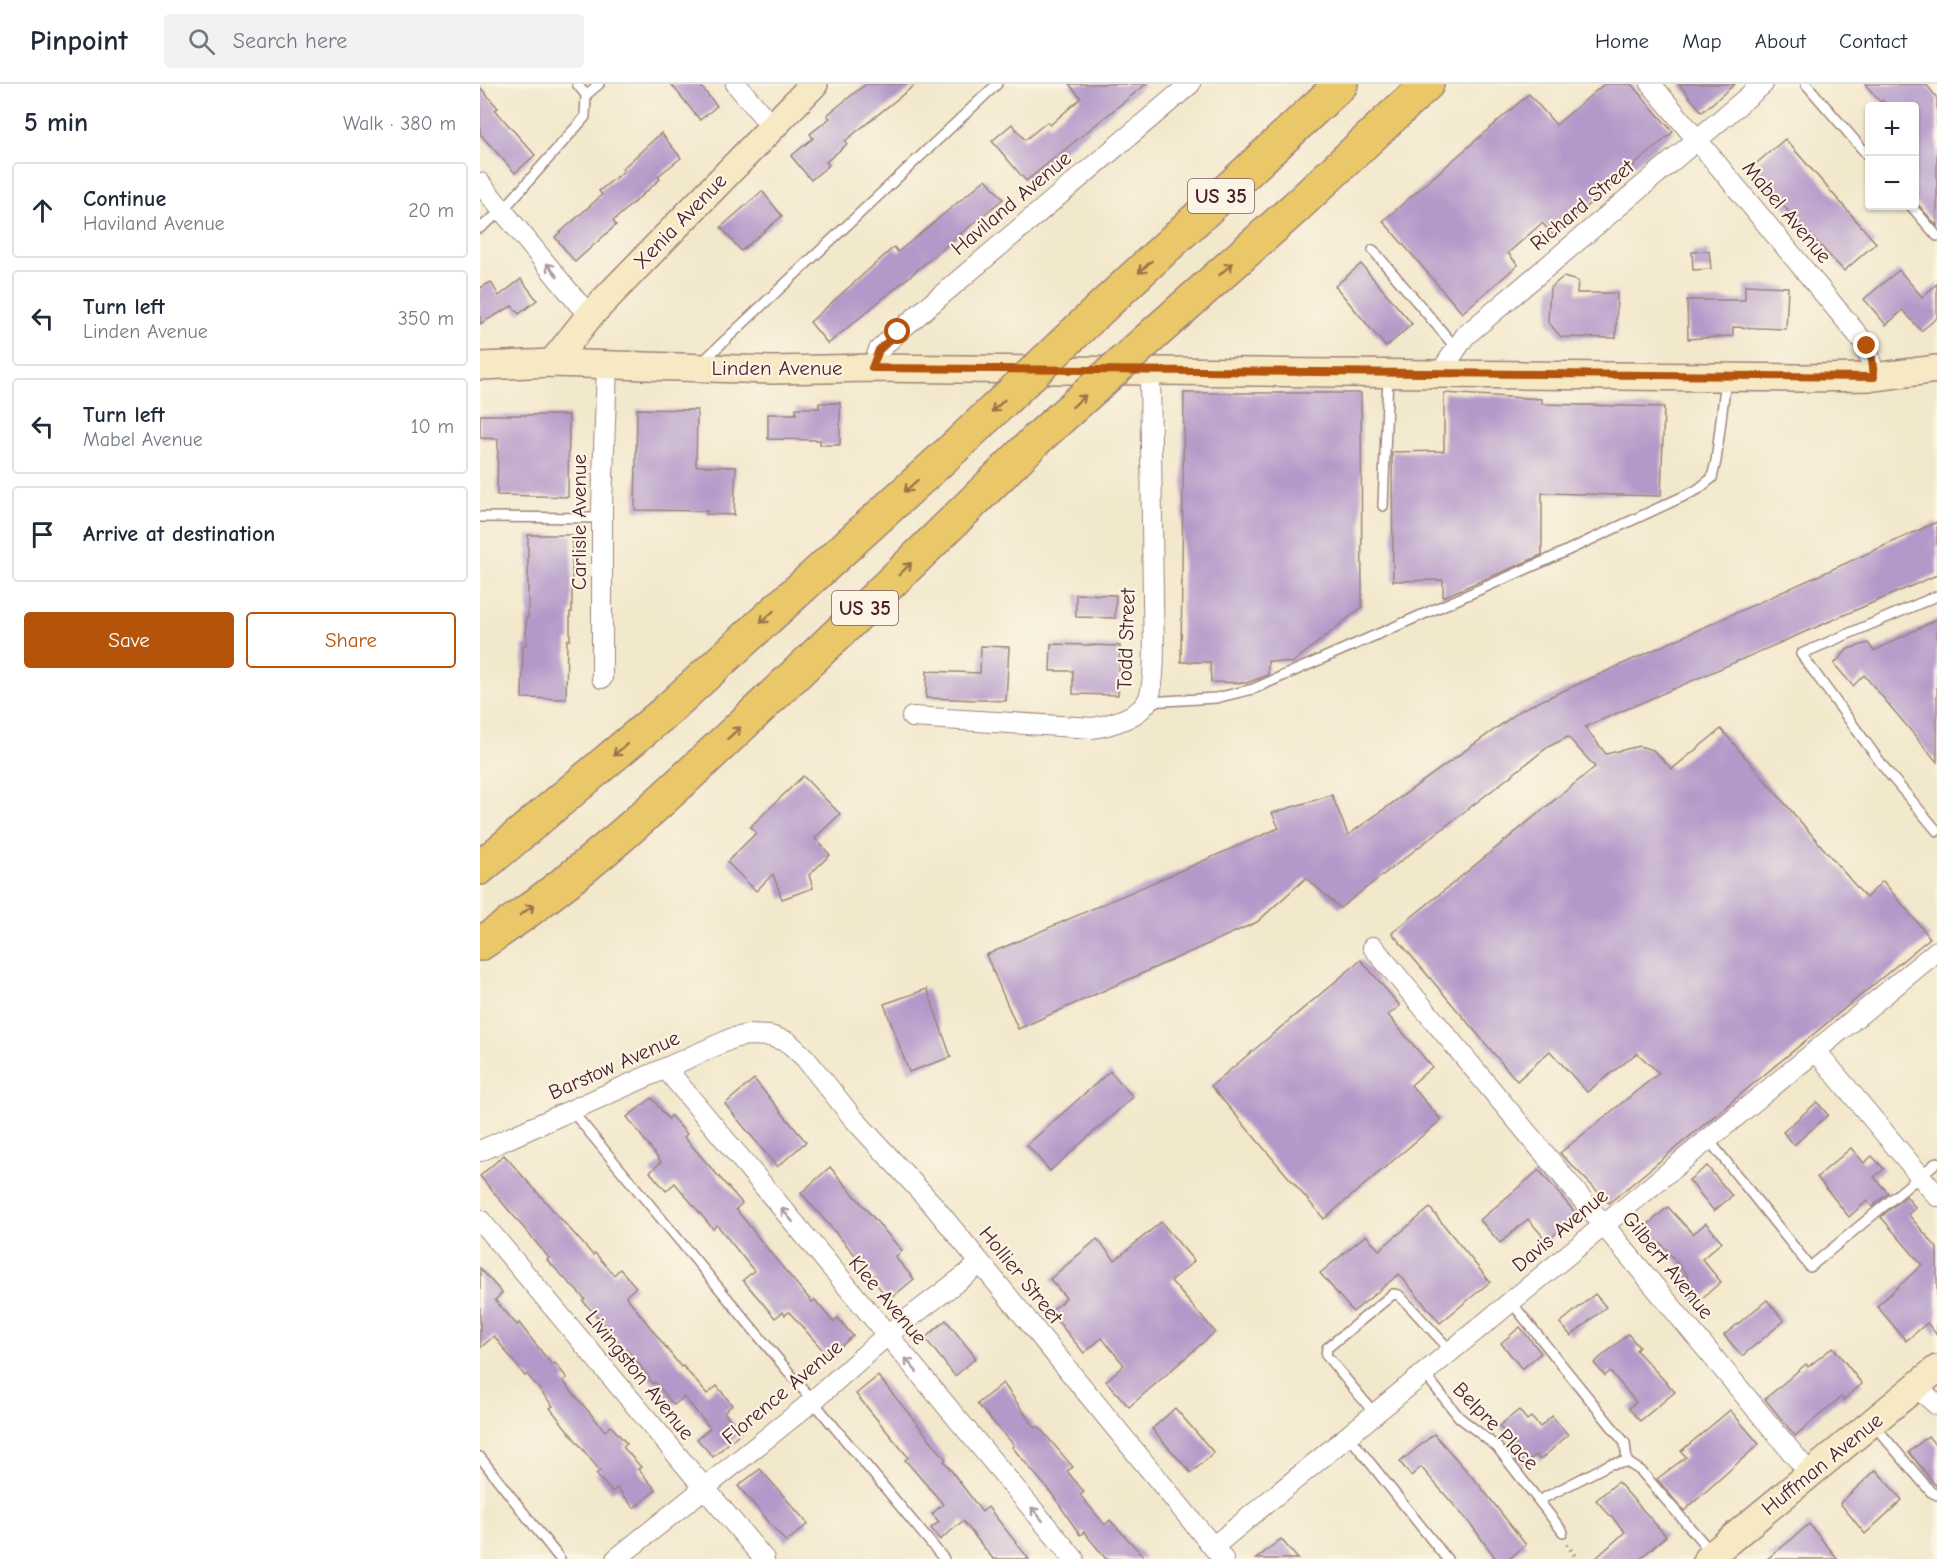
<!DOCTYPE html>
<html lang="en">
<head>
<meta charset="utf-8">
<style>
	body { margin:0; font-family:"Comic Neue",sans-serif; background:#f2f2f3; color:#1f2937 }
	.controls { position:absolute; right:18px; top:18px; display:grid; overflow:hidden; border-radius:6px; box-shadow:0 2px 4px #0004 }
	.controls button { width:54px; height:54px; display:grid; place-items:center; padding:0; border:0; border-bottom:2px solid #e0e1e3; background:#fff; color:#1f2937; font:30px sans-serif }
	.stop { position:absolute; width:18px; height:18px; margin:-14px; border:4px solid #b45309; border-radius:50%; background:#fff }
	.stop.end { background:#b45309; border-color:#fff; box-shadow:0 2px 6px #0008 }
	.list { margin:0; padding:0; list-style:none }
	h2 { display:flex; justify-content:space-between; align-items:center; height:78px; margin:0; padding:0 24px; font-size:26px }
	h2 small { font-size:20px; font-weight:400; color:#747a83 }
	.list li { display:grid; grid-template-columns:39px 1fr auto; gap:18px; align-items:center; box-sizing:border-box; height:96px; margin:0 12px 12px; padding:0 12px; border:2px solid #e0e1e3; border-radius:6px }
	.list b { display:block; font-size:22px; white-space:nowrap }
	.list p { margin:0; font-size:20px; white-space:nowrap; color:#747a83 }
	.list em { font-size:20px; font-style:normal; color:#747a83 }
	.actions { display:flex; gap:12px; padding:18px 24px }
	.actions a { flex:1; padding:14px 0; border:2px solid #b45309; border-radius:6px; text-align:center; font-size:21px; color:#b45309 }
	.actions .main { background:#b45309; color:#fff }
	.icon { flex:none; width:33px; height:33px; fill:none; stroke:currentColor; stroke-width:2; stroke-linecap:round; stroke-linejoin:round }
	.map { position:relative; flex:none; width:1457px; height:1475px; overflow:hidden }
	header { display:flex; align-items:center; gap:36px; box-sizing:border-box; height:84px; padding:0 30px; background:#fff; border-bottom:2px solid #e0e1e3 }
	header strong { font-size:28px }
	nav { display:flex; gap:33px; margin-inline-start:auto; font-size:21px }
	.search { width:420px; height:54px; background:#f2f2f3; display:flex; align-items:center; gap:15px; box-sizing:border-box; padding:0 21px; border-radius:6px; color:#747a83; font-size:22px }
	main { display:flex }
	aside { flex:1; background:#fff }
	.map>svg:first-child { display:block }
	.building { fill:#b299c9 }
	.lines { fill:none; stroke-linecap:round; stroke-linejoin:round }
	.lane-casing { stroke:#9e847c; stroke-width:12 }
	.street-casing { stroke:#9e847c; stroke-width:22 }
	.secondary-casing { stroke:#9e847c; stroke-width:30 }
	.highway-casing { stroke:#9e847c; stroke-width:36 }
	.path { stroke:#9e847c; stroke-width:4; stroke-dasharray:1.5 4.5; stroke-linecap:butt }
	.lane { stroke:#fff; stroke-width:9 }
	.street { stroke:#fff; stroke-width:20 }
	.secondary { stroke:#f7e9c3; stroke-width:27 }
	.highway { stroke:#eac769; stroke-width:33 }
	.highway-bridge-casing { stroke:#9e847c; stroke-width:36; stroke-linecap:butt }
	.highway-bridge { stroke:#eac769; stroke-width:33 }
	.oneway { stroke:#9a734a }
	.oneway2 { stroke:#ae9aa0 }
	.route { stroke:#b45309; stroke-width:8 }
	.labels { text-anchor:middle; stroke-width:4.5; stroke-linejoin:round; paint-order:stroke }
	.shield { fill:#fcf5e5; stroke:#7f5f63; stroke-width:1.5 }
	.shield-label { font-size:20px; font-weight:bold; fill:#4a1f2b }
	.street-label { font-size:21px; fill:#4a1f2b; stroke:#fcf5e5 }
</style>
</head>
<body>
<header>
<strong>Pinpoint</strong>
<div class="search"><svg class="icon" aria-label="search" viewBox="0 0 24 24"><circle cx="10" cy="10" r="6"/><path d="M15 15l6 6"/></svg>Search here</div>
<nav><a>Home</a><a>Map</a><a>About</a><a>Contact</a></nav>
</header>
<main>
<aside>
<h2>5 min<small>Walk · 380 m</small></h2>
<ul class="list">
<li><svg class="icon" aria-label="ahead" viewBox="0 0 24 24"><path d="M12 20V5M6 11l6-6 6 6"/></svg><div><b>Continue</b><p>Haviland Avenue</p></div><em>20 m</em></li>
<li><svg class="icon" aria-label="left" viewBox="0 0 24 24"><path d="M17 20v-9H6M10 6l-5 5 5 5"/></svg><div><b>Turn left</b><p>Linden Avenue</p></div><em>350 m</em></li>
<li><svg class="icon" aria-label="left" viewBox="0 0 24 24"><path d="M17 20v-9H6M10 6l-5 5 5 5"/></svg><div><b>Turn left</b><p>Mabel Avenue</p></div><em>10 m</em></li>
<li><svg class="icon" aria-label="arrive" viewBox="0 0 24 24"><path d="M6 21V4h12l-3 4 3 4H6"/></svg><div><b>Arrive at destination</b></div></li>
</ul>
<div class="actions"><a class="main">Save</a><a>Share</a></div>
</aside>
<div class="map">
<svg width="1457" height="1475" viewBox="0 0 1457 1475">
	<rect width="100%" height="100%" fill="#fcf5e5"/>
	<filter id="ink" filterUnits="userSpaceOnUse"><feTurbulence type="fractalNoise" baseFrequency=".0167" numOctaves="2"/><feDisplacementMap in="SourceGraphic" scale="12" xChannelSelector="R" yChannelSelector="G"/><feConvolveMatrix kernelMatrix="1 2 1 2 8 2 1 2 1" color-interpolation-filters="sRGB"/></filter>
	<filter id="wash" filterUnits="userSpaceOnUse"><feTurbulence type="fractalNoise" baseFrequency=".008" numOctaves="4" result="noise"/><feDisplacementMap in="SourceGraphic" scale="24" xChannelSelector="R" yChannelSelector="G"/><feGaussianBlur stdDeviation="1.35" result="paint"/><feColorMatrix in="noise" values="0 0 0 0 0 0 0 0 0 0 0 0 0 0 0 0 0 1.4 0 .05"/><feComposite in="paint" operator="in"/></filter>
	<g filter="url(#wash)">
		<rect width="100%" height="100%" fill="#f2e8cc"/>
		<g id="blocks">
			<g class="building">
				<path d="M191,0H219L237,22L220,36Z"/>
				<path d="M386,0H436L365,57L367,60L346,78L349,81L331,96L311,72L333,54L330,50L350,34L347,31Z"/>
				<path d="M589,0H666L546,97L512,57L532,40L545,56L567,38L570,41L601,14Z"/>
				<path d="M1124,0H1151L1193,48L1073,151L1062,139L1028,169L1038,181L982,229L903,137L1049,10L1076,41Z"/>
				<path d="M1199,0H1255L1222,28Z"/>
				<path d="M1385,0H1446L1457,14V142L1434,116V22H1408L1402,16L1400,18Z"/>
				<path d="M0,3L18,24L15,26L55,71L35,89L0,50Z"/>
				<path d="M181,49L201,74L178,92L180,95L133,137L136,141L95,178L75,153L122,111L119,107L144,87L142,85Z"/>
				<path d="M1305,55L1396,159L1364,187L1308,127L1272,83Z"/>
				<path d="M506,95L523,115L348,260L330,238L414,163L418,168Z"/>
				<path d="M282,107L302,132L261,167L241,143Z"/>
				<path d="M1229,167L1231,185L1213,186L1212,168Z"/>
				<path d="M881,180L932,240L906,263L855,202Z"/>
				<path d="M1419,186L1442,213L1457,200V234L1441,247L1423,226L1406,241L1384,215Z"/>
				<path d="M1083,193L1098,197L1097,209H1137L1136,254L1081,253L1068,238L1070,204Z"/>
				<path d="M41,195L57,216L39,230L32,222L0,240V204L11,198L19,212Z"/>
				<path d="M1265,201L1308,203L1306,245L1253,243V252L1208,255L1207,216H1265Z"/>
				<path d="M704,309H881L882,523L812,579L788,577V591L767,599L731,598L730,578H701Z"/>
				<path d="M964,309L1062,315V320L1184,323L1181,412L1062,409V471L963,513V496L913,497L912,368L964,367Z"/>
				<path d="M339,319H360V361H340V356L288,355V330H316V324H339Z"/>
				<path d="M157,325L217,326L216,382L256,383L254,431L226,430L227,427L155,426Z"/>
				<path d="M0,331H89L88,413L17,411L18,355L0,354Z"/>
				<path d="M1457,438V491L1105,643L1126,670L1159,662L1173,666L1192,685L1241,645L1386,814L1403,797L1450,854L1129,1119L1080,1069L1179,989L1157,969L1107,1008L1070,967L1037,997L912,849L1115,683L1088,653L1068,663L860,824L826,794L777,838L538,945L506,871L799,744L792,729L852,711L868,751L1043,625Z"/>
				<path d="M48,451H92V528H90V556H87L86,615L42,614L43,561H46V534H48Z"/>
				<path d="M596,510L636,511L635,534L596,533Z"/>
				<path d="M1457,535V678L1384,591L1373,602L1354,580L1368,565L1388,559L1394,567Z"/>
				<path d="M571,560L640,562L638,611L593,610V587H570Z"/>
				<path d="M501,562L529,563L526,617L446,614L447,587L500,589Z"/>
				<path d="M323,692L360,730L335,754L350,771L329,791L333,804L302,815L293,790L276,807L247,778L276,749L270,743Z"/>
				<path d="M881,876L920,922L908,931L952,983L931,1001L961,1036L844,1135L731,1002Z"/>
				<path d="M447,905L471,973L429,988L404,920Z"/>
				<path d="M630,987L653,1013L570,1087L547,1061Z"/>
				<path d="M274,995L326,1058L297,1083L245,1020Z"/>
				<path d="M172,1014L188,1035L191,1032L207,1050L204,1053L262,1119L256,1125L293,1172L332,1218L335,1216L353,1238L358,1234L373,1252L349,1273L309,1228L305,1231L303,1228L295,1234L263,1196L274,1187L237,1141L233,1145L195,1099L186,1107L170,1088L181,1078L147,1033Z"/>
				<path d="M1337,1018L1348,1031L1314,1061L1303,1048Z"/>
				<path d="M1371,1064L1384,1079L1392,1072L1404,1085L1394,1093L1408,1109L1392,1123L1387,1117L1369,1133L1337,1093Z"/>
				<path d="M24,1071L113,1171L115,1169L134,1191L140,1185L156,1203L146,1212L201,1283L203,1282L227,1310L237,1302L252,1321L244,1328L261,1348L233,1373L217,1355L230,1344L204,1313L194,1321L175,1298L173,1300L159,1280L103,1217L105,1215L67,1176L69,1174L0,1092Z"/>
				<path d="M1227,1082L1252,1112L1234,1127L1209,1096Z"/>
				<path d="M350,1083L422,1167L415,1173L434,1195L409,1216L394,1197L396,1195L321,1109Z"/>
				<path d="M1059,1086L1097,1131L1067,1157L1048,1135L1020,1159L1000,1136Z"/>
				<path d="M1426,1112L1436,1124L1428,1130L1457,1164V1251L1447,1239L1426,1257L1397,1222L1442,1181L1401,1133Z"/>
				<path d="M1188,1123L1213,1150L1226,1139L1242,1158L1222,1175L1241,1198L1216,1219L1200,1200L1208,1192L1181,1159L1174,1166L1158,1149Z"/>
				<path d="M950,1124L1010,1198L960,1239L919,1190L873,1228L840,1189L886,1151L899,1166Z"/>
				<path d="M681,1138L714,1177L691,1197L735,1248L649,1323L626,1297L644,1281L622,1254L604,1269L570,1228L586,1214L570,1195L617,1155L635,1176Z"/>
				<path d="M0,1184L22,1209L15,1216L37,1241L39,1239L72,1281L75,1279L87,1294L83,1297L125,1347L131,1342L147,1360L143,1363L161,1383L158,1385L176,1406L154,1424L137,1404L132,1408L116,1390L120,1387L70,1324L73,1322L47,1290L45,1292L14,1252L0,1264Z"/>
				<path d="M1115,1210L1126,1223L1091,1252L1080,1239Z"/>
				<path d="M1287,1216L1304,1237L1262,1272L1244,1251Z"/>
				<path d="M466,1236L496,1274L475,1292L445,1254Z"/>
				<path d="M1040,1243L1061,1269L1042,1285L1021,1259Z"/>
				<path d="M1148,1250L1159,1263L1156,1266L1195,1308L1160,1337L1149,1324L1156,1318L1130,1287L1125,1292L1114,1279Z"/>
				<path d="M1353,1263L1382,1300L1363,1316L1361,1313L1315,1352L1285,1315L1326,1280L1328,1283Z"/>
				<path d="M398,1292L466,1375L464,1377L502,1428L508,1423L549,1475H513L483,1437L460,1456L451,1444L459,1438L452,1430L463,1420L425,1376L428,1373L376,1310Z"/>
				<path d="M523,1299L555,1344L558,1342L593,1383L587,1387L604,1408L600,1411L625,1441L630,1436L666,1475H626L604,1448L600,1451L572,1410L532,1363L534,1361L497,1320Z"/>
				<path d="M695,1324L734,1369L711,1389L672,1345Z"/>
				<path d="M1039,1326L1047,1336L1051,1333L1060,1343L1072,1332L1088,1351L1060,1376L1056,1371L1044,1381L1031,1366L1036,1361L1019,1342Z"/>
				<path d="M1250,1326L1279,1360L1204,1427L1177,1395L1206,1373L1201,1367Z"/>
				<path d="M954,1350L1001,1403L1046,1461L1029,1475H1016L992,1442L941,1383L931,1392L920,1378Z"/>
				<path d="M1448,1352L1457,1363V1403L1429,1368Z"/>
				<path d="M280,1385L328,1440L306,1458L258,1402Z"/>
				<path d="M1396,1386L1422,1416L1385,1450L1360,1419Z"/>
				<path d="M1138,1398L1186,1452L1160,1475H1115L1145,1448L1116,1416Z"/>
				<path d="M1329,1440L1358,1475H1287L1312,1455Z"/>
				<path d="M801,1455L818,1475H776Z"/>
			</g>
		</g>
	</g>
	<g filter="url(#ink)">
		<use href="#blocks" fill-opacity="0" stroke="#9e847c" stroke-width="1.5"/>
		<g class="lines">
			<defs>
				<g id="lane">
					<path d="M97,0L106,11"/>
					<path d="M1326,0L1390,74"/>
					<path d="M1431,122L1457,152"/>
					<path d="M0,144L23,126L105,33L106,11L119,0"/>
					<path d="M893,166L976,264"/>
					<path d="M222,278L517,0"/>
					<path d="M903,422L908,291"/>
					<path d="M0,433L122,434"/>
					<path d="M1457,512L1321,570L1406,686L1457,747"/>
					<path d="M667,618L736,614L773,605L1067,476L1217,406L1232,394L1236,377L1246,295"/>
					<path d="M91,1026L464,1475"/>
					<path d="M1228,1055L1330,1183L1457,1078"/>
					<path d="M1031,1218L1145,1359L1147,1378"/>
					<path d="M944,1289L979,1333L1017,1363L1083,1448"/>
					<path d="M895,1330L846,1271L847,1264L913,1210L919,1211L971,1267"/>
					<path d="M1393,1340L1451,1408L1457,1411"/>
					<path d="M868,1351L967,1475"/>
					<path d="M0,1373L80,1475"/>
					<path d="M1060,1416L1130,1380L1147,1378L1161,1387L1231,1468"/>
				</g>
				<g id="street">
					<path d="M256,0L292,43"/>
					<path d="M1171,0L1387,262L1394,293"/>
					<path d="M0,99L98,219L111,230"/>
					<path d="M392,284L399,266L418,248L710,0"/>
					<path d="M963,289L966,280L985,252L1283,0"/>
					<path d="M122,594V421L127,282"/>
					<path d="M432,633L613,644C630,641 660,633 668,616C677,596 673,539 673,515C672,439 671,363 670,287"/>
					<path d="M893,863L1330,1390"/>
					<path d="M1336,967L1457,1112"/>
					<path d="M187,986L594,1475"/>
					<path d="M0,1067L253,954L268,951L290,952L308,958L325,974L373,1034L453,1121L743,1475"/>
					<path d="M0,1136L284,1475"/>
					<path d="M1436,1303L1457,1321"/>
					<path d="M733,1463L1457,867"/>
					<path d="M136,1475L334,1316L407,1251L500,1180"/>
				</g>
				<g id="secondary">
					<path d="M72,279L111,230L334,0"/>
					<path d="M0,282L72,279L293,286L392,284L1323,294L1394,293L1457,285"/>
					<path d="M1227,1475L1457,1285"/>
				</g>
				<g id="highway">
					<path d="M621,224L861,0"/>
					<path d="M703,224L816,123L947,0"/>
					<path d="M0,784L185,628L475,363"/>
					<path d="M0,860C95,798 180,719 262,641C361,548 459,452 556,356"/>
				</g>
			</defs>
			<use href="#lane" class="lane-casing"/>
			<use href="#street" class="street-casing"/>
			<use href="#secondary" class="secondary-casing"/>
			<use href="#highway" class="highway-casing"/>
			<path class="path" d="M1087,1460L1097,1475"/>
			<use href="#lane" class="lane"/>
			<use href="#street" class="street"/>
			<use href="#secondary" class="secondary"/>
			<use href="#highway" class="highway"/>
			<defs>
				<g id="highway-bridge">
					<path d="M556,356L703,224"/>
					<path d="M475,363L621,224"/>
				</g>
			</defs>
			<use href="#highway-bridge" class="highway-bridge-casing"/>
			<use href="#highway-bridge" class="highway-bridge"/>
		</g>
		<defs><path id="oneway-shaft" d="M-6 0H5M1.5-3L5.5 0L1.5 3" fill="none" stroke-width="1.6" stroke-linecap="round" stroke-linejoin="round" transform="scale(1.5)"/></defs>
		<g class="oneway">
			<use href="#oneway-shaft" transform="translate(665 183) rotate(137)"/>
			<use href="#oneway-shaft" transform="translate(746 185) rotate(-42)"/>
			<use href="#oneway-shaft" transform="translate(599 317) rotate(-42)"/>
			<use href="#oneway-shaft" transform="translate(518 322) rotate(137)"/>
			<use href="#oneway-shaft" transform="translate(431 402) rotate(138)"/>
			<use href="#oneway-shaft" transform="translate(425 485) rotate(-44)"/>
			<use href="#oneway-shaft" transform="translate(287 533) rotate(137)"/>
			<use href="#oneway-shaft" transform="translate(254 649) rotate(-43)"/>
			<use href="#oneway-shaft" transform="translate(140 666) rotate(139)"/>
			<use href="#oneway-shaft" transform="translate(47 826) rotate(-36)"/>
		</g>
		<g class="oneway2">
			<use href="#oneway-shaft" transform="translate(72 186) rotate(-129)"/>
			<use href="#oneway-shaft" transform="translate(307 1131) rotate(-130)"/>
			<use href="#oneway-shaft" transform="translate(431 1281) rotate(-130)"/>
			<use href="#oneway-shaft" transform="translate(557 1430) rotate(-130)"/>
		</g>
	</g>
	<g class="lines" filter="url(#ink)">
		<path class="route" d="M418,248L399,266L392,284L1394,293L1392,275L1387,262"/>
	</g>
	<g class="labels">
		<g class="shield">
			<rect x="708" y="95" width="66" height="34" rx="4.5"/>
			<rect x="352" y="507" width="66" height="34" rx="4.5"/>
		</g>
		<g class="shield-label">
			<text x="741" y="119">US 35</text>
			<text x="385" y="531">US 35</text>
		</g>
		<g class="street-label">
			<text transform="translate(531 119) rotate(-40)" y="7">Haviland Avenue</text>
			<text transform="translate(1102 121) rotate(-40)" y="7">Richard Street</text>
			<text transform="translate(1307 128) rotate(50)" y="7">Mabel Avenue</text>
			<text transform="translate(200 137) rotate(-46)" y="7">Xenia Avenue</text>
			<text x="297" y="291">Linden Avenue</text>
			<text transform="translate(99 438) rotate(-90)" y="7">Carlisle Avenue</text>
			<text transform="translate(646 555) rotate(-88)" y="7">Todd Street</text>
			<text transform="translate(134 981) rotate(-24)" y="7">Barstow Avenue</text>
			<text transform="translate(1080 1146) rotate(-40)" y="7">Davis Avenue</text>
			<text transform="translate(1188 1181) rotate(51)" y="7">Gilbert Avenue</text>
			<text transform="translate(541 1191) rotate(51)" y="7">Hollier Street</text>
			<text transform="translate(408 1216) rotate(50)" y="7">Klee Avenue</text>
			<text transform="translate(160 1291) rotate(51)" y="7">Livingston Avenue</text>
			<text transform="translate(302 1308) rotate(-40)" y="7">Florence Avenue</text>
			<text transform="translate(1016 1342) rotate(46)" y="7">Belpre Place</text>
			<text transform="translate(1342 1380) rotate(-39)" y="7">Huffman Avenue</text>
		</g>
	</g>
</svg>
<div class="controls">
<button>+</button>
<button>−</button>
</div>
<div class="stop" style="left:418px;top:248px"></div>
<div class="stop end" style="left:1387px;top:262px"></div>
</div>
</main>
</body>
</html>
